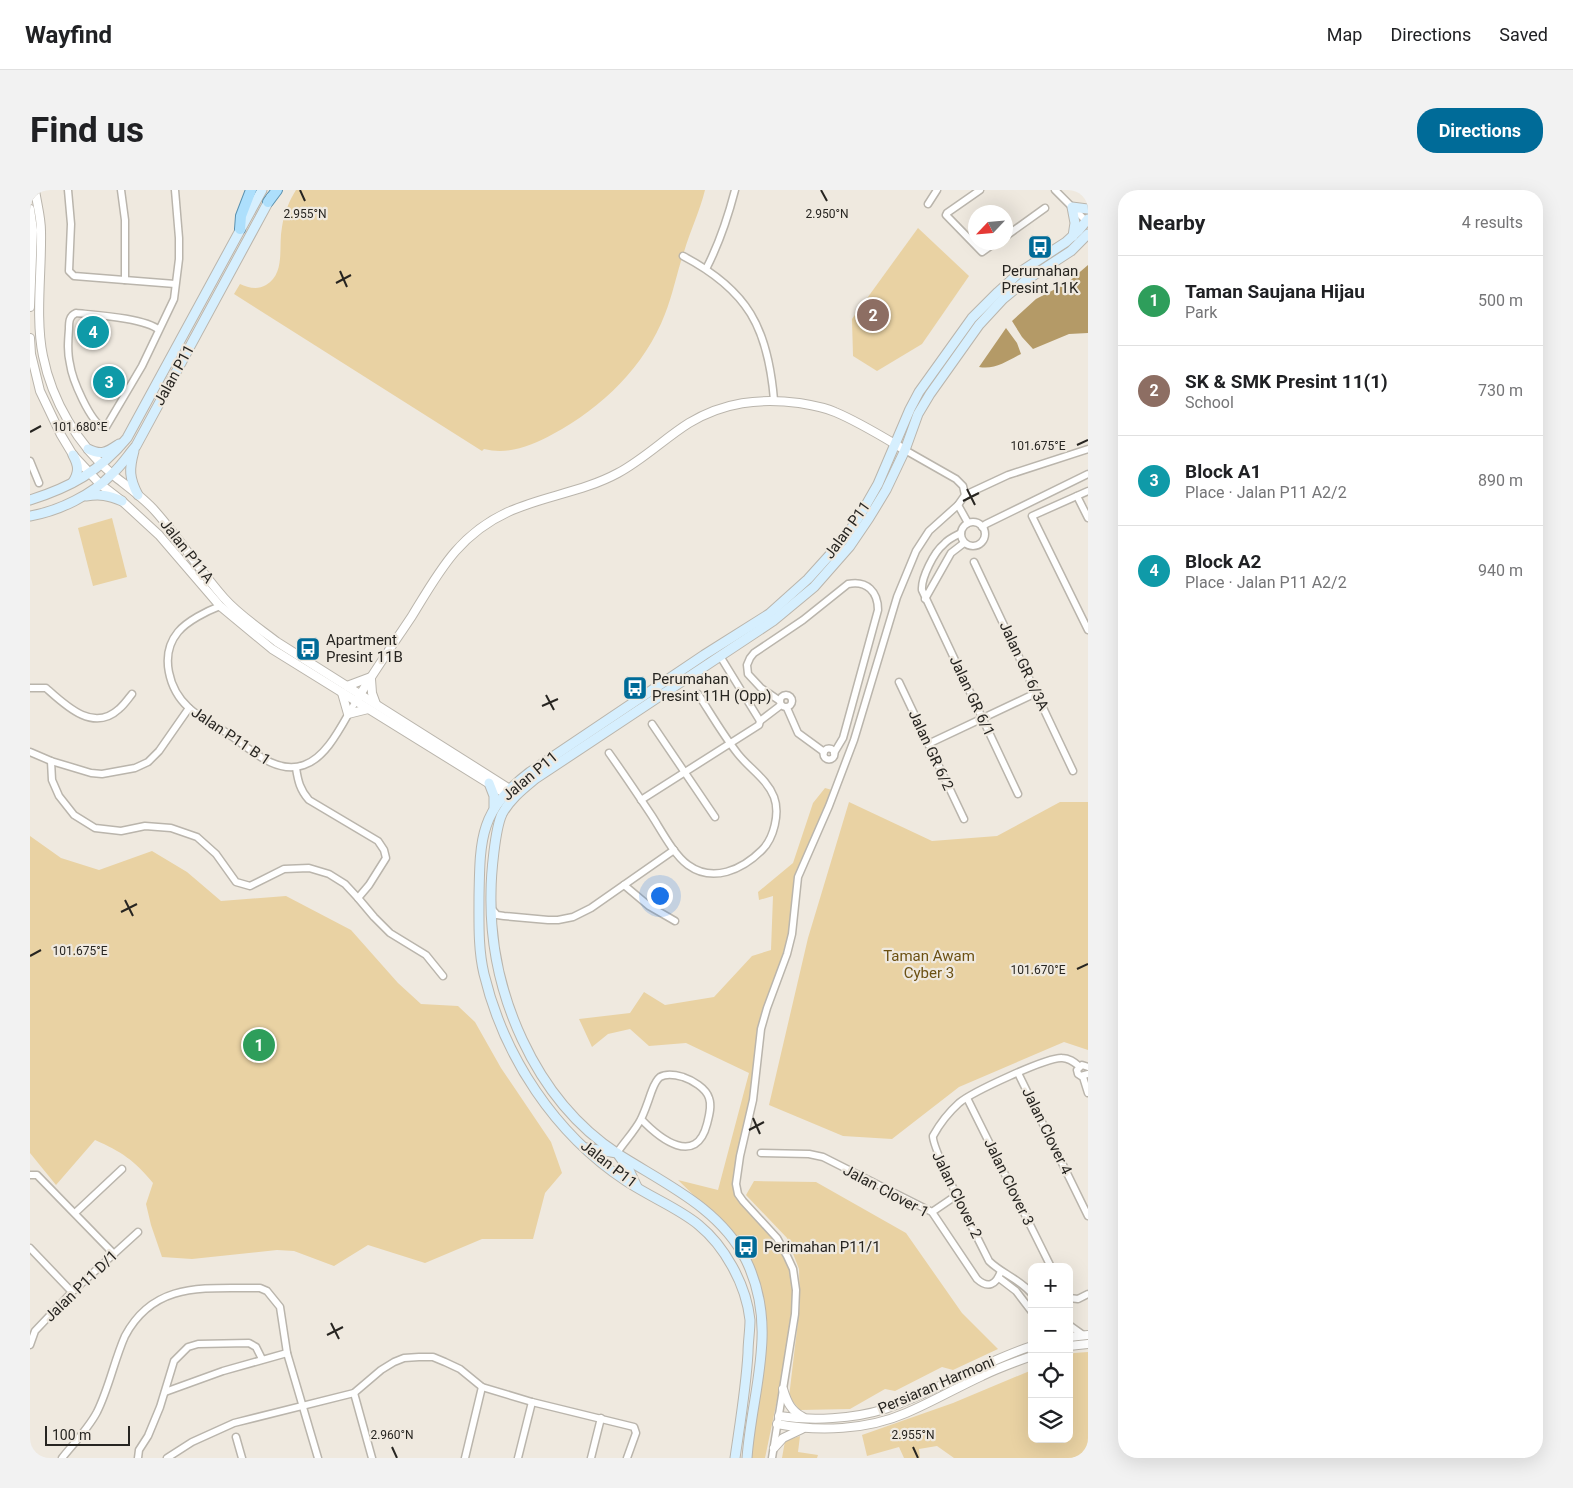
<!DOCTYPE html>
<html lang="en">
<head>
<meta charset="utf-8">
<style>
	body { margin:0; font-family:Roboto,sans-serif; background:#f2f2f2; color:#202124 }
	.controls { position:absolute; right:15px; bottom:15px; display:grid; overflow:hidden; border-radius:10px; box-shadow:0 5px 20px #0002 }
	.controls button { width:45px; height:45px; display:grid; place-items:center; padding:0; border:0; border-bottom:1px solid #e0e0e0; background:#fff; color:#202124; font:25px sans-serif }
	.compass { position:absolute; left:938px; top:15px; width:45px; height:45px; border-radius:50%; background:#fff; box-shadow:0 5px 20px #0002; rotate:244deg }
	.scale { position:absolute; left:15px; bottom:12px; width:85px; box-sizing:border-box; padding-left:5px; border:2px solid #272521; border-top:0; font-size:14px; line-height:18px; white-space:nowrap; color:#272521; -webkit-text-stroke:4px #efe9df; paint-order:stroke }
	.you { position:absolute; left:629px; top:705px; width:18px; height:18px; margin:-12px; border:4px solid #fff; border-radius:50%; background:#1a73e8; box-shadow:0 0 0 8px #1a73e833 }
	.badge { display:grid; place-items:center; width:32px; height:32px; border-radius:50%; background:#006b98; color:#fff; font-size:16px; font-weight:700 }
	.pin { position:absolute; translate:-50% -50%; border:2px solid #fff; box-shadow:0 1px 5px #0006 }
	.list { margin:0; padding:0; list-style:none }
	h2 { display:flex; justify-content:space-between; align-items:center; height:65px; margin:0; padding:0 20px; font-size:21px }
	h2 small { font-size:16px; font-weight:400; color:#757577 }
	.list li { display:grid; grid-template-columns:32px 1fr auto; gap:15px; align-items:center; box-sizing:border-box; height:90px; padding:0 20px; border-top:1px solid #e0e0e0 }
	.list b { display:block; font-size:19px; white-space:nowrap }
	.list p { margin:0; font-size:16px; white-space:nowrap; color:#757577 }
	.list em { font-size:16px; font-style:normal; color:#757577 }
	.icon { flex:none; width:28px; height:28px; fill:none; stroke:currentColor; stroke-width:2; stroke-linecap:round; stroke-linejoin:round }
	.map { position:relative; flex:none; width:1058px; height:1268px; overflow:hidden; border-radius:20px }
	header { display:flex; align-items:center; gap:30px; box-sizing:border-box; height:70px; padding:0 25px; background:#fff; border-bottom:1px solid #e0e0e0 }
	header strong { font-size:24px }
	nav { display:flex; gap:28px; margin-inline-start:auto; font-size:18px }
	.intro { display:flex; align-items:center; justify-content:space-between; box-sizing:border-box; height:120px; padding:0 30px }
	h1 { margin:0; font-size:35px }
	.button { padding:12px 22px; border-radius:20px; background:#006b98; color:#fff; font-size:18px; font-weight:700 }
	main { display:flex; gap:30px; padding:0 30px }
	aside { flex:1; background:#fff; border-radius:20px; box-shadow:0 5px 20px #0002 }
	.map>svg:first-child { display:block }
	.green { fill:#e9d2a3 }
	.water { fill:#b49a67 }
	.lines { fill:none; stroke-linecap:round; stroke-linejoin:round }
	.minor-casing { stroke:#bab5ac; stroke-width:9 }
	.tertiary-casing { stroke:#bab5ac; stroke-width:10 }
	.secondary-casing { stroke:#bab5ac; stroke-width:11 }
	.primary-casing { stroke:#5a90ae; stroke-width:12 }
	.minor { stroke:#fff; stroke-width:6 }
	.tertiary { stroke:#fff; stroke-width:8 }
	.secondary { stroke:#d6effe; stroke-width:9 }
	.primary { stroke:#addffc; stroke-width:10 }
	.ticks { fill:none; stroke:#272521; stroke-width:2 }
	.labels { text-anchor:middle; stroke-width:4.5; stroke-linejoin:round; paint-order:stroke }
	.poi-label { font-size:15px; fill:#272521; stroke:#efe9df; text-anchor:start }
	.street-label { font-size:15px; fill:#272521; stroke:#efe9df }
	.park-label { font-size:15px; fill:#6c5113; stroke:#efe9df }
	.ticks-label { font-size:12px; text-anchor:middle; fill:#272521; stroke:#efe9df; stroke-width:4.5; stroke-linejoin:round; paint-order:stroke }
</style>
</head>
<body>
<header>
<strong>Wayfind</strong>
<nav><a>Map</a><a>Directions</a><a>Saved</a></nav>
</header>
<div class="intro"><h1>Find us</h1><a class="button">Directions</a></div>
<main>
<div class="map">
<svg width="1058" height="1268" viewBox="0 0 1058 1268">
	<rect width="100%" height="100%" fill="#efe9df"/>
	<g class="green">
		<path d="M266,0H675C670,21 660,41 654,62C647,82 643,104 635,124C615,176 572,218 523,244C501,256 478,265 454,259L452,261L204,104L210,94C218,98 228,100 236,95C256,83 248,57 252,37C254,24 259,11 266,0Z"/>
		<path d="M888,38L939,86L892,154L847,181L823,166L822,129Z"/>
		<path d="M82,328L97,387L63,396L48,338Z"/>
		<path d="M795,598L802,600L765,689L760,743L745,790L705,980L707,1008L745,1051L760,1080L764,1119L756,1167L735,1268H720L736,1157L734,1111L717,1057L648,990L688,1000L719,883L656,853L619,856L600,839L578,844L562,857L549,829L600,823L614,802L635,815L684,807L722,766L741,760L743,706L729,710L728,702L763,673L783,613Z"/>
		<path d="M819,612L902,651L967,646L1030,612H1058V860L1034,852L929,897L862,949L813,946L739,915L778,748Z"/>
		<path d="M0,646L31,668L69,680L122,661L157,682L191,711L256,706L321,740L368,793L391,814L428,816L445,832L471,878L521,952L532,983L515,1003L503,1049H452L395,1073L338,1055L304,1076L264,1061L247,1060L162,1069L132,1067L121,1035L116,1014L123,993C104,970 92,962 65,950L26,995L0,963Z"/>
		<path d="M724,991L786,992L876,1043L932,1123L968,1159L923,1180L912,1177L865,1201L855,1199L820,1219L770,1220L759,1207L770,1114L769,1079L757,1048L716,1005Z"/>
		<path d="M1058,1162V1268H924L907,1256L889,1259L890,1268H874L869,1257L837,1266L832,1245L923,1213L1002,1180V1249H1039V1165L1044,1163Z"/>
		<path d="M770,1246L768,1262L788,1265L787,1268H752L755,1251Z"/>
	</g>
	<g class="water">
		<path d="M1058,75V143L1039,144L1003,159L992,147L982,131L1006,109L1037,93Z"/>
		<path d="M976,138L987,153L991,164C977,171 965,180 949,177Z"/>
	</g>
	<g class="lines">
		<defs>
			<g id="minor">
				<path d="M38,0L41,34L39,81L44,86L145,94"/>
				<path d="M91,0L95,30V90"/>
				<path d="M950,0L917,23L916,25L952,62L966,52"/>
				<path d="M1025,0L1056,31"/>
				<path d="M898,14L907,0"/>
				<path d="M976,46L1015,18"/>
				<path d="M653,66C718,100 738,138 744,210"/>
				<path d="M676,79C689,54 698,27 705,0"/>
				<path d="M129,140C115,128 65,125 46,123C39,126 39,132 39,139C38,151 37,162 40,174C42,189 60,232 74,238L76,237L112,176L144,109L149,69V48L145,0"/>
				<path d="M875,260L926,289L933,296L935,305"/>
				<path d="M0,271L9,293"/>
				<path d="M1058,301L1002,326L1058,440"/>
				<path d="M1047,306L1058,328"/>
				<path d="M928,315L938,333"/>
				<circle cx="943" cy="344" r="12"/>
				<path d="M952,337L956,334L1058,284"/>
				<path d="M931,343C925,346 918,349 914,354C904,362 891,388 892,400L988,604"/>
				<path d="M944,372L1043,581"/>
				<path d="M895,409L921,363L934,353"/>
				<path d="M190,416C177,421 157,431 148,442C129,465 139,500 159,518C170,528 187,536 200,545C221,560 247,585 274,575C298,567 313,532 326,511"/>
				<path d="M690,466L730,531"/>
				<path d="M869,492L934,629"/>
				<path d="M0,498H16C35,515 63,543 89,519C94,515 98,509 102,504"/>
				<circle cx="756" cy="511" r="6"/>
				<path d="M750,511L731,498L718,484L717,475L720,468L724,463L773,430L818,394C837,390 848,402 848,420L813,548L804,563"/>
				<path d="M757,518L768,543L794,562"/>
				<path d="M622,534L685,627"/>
				<path d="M898,554L1006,503"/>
				<circle cx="799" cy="564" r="5.5"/>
				<path d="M0,562L21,571L61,583L72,584L105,578L118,572L129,561L159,518"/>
				<path d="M579,563C594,584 608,605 622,626C631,640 644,665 658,675C683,693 712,680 732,660C744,648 750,623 744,607C737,589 720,579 708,564C693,545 681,524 668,504"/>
				<path d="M21,571L22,590L29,606L44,625L65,638L91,641L115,636L141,638L167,647L186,664L206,692L220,696L254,679L279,678L299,684L315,694L328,708L344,727L360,743L396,765L413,786"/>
				<path d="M266,578C268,591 270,600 279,610L348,651L354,660L356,668L339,695L328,708"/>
				<path d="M611,610L729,535L730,531L751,515"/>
				<path d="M594,695L619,716L645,731"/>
				<path d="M461,718L467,725L474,726L518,730H528L543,727L561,718L644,660"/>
				<path d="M1058,877L1052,875L1047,880L1048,884L1051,886L1058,884"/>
				<path d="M988,883L1058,1026"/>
				<path d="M1053,887L1058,903"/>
				<path d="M937,908L1021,1077"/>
				<path d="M587,963C594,952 605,941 611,929C615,921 618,912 621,903C623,898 625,891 630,887C637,883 646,885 653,887C662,890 676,898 679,908C682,916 679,926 677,934C666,977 630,949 611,929"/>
				<path d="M731,963L779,964L793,967L902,1022L947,1089C958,1099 966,1095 971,1081"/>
				<path d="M0,985H7L84,1064"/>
				<path d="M902,1022L927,1005"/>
				<path d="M45,1023L92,979"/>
				<path d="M0,1058L42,1102"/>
				<path d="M969,1088L986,1101L1002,1122"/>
				<path d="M1002,1104C990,1089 972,1084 959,1071C951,1055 901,957 903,946C909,935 919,922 929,913C942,902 1017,867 1032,868C1039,868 1044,872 1049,876"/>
				<path d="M1039,1108L1048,1109L1058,1104"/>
				<path d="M1039,1135L1053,1145"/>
				<path d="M0,1155L5,1141L42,1102L108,1042"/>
				<path d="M135,1202L193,1181L257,1163"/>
				<path d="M324,1203L342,1268"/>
				<path d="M206,1247L212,1268"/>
				<path d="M32,1268C44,1253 58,1239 67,1222C79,1198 84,1171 95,1146C125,1090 176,1099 230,1098L237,1101L250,1117L257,1163L288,1268"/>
				<path d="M108,1268L109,1260L118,1246L130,1217L144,1171L158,1157L168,1154L219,1153L226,1157L232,1169"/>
				<path d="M137,1268L162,1252L204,1233L324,1203L351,1180L364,1172L374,1168L389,1167H403L415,1172L430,1179L452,1197L502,1212L604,1237L606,1243L597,1268"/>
				<path d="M435,1268L452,1197"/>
				<path d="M488,1268L502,1212"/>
				<path d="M561,1268L571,1228"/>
				<path d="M742,1268L765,1124L766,1100L763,1079L757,1066L747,1048L713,1011L708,1004L706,994L710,966L723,910L731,839L737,818L757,764L762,744L768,687L799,616L824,550L867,407L886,361L899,341L928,315L935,305L978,285L1058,259"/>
			</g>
			<g id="tertiary">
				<path d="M5,0C7,14 11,27 11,41C12,79 5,129 13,166C22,211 48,255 83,285C98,297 114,308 126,322C150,349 170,381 194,408C209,425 229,438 247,452L483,601"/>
				<path d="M0,19L3,40L0,117"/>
				<path d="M0,148L1,164L10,201L31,245L43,265L70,294L92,311L129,345L190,416L242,459L479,606"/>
				<path d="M341,489L342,503L346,514"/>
				<path d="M317,496L341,487"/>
				<path d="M312,503L318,524L338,519"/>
				<path d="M328,508C345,480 364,453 382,426C409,382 428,345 478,322C513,306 553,302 588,283C614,269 635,248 659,233C694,212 729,208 769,213C781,215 794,217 805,222C829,232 853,247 875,260"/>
				<path d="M1039,1147L1058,1145"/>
				<path d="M1039,1156L1058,1154"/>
				<path d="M753,1199C757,1212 761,1221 773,1227"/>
				<path d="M749,1226C782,1231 823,1229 855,1219C905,1202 950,1173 1002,1156"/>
				<path d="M747,1234C789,1242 837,1240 876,1223C902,1212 926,1198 952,1186C968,1178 985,1172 1002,1166"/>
				<path d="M744,1258L753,1248L772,1239"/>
			</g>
			<g id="secondary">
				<path d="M1043,46L1045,33L1042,17L1058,19"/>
				<path d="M58,259C72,266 77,262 89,254"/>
				<path d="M104,261C99,279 99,288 108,305"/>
				<path d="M43,292C49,282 49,276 43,265"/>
				<path d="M56,306C70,304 78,305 92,311"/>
				<path d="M0,310C41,297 70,281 97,248L232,0"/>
				<path d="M0,326C29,321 62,305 83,283C92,275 98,265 106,256L241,7"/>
				<path d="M459,593L464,606V617"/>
				<path d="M556,958L587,963L599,980L607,997"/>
				<path d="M705,1268C710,1233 716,1198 718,1163C718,1152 720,1141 720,1130C718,1112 711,1092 702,1076C674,1025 641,1020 596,991C525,944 474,867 454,784C448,759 449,732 449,707C450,647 450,620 500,582L674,465L739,424L778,389L815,348L832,322L848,294L880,219L889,202L942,128L968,102L990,82L1036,52L1048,41L1058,29"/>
				<path d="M717,1268C722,1199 749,1138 716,1070C690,1018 635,994 588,964C504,909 459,801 461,703C461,685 465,639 472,624C480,609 493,599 505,589L743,431L784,397L820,356L839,328L856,300L875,260L888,224L900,204L949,135L973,109L995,91L1041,61L1058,44"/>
			</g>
			<g id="primary">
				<path d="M238,12L247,0"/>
				<path d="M210,39L211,26L221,0"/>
			</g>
		</defs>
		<use href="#minor" class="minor-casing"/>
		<use href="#tertiary" class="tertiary-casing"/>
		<use href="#secondary" class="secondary-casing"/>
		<use href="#primary" class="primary-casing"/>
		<use href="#minor" class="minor"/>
		<use href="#tertiary" class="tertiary"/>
		<use href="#secondary" class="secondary"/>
		<use href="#primary" class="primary"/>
	</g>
	<path class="ticks" d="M270,0L275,11M791,0L797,11M310,81L317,97M306,93L321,85M0,242L11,236M1047,255L1058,250M937,299L945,315M933,311L949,303M516,505L524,520M512,516L528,509M95,710L103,726M91,722L107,714M0,766L11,760M1047,779L1058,774M723,928L730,944M719,940L734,932M301,1133L309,1149M297,1145L313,1137M362,1257L367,1268M883,1257L888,1268"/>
	<defs>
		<symbol id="bus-square" viewBox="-11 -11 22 22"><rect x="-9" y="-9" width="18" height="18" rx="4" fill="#006b98" stroke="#efe9df"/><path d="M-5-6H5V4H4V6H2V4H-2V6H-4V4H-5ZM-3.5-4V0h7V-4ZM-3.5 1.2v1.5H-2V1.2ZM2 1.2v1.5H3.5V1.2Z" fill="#fff"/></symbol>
	</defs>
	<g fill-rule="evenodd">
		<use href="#bus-square" x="996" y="43" width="28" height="28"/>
		<use href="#bus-square" x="264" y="445" width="28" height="28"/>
		<use href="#bus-square" x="591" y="484" width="28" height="28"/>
		<use href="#bus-square" x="702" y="1043" width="28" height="28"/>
	</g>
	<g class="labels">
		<g class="poi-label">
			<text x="1010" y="86" text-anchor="middle">Perumahan<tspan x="1010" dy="17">Presint 11K</tspan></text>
			<text x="296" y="455">Apartment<tspan x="296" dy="17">Presint 11B</tspan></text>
			<text x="622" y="494">Perumahan<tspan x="622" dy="17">Presint 11H (Opp)</tspan></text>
			<text x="734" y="1062">Perimahan P11/1</text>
		</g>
		<g class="street-label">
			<text transform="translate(144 185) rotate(-61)" y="5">Jalan P11</text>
			<text transform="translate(817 340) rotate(-54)" y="5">Jalan P11</text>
			<text transform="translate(157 361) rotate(52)" y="5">Jalan P11A</text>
			<text transform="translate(994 476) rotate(65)" y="5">Jalan GR 6/3A</text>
			<text transform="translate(942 506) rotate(65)" y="5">Jalan GR 6/1</text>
			<text transform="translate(201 546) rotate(34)" y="5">Jalan P11 B 1</text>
			<text transform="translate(901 560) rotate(65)" y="5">Jalan GR 6/2</text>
			<text transform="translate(500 586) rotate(-40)" y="5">Jalan P11</text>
			<text transform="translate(1017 941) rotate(64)" y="5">Jalan Clover 4</text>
			<text transform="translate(579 974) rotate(38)" y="5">Jalan P11</text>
			<text transform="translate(979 992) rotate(64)" y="5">Jalan Clover 3</text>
			<text transform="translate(856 1001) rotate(28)" y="5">Jalan Clover 1</text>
			<text transform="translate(927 1005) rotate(64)" y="5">Jalan Clover 2</text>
			<text transform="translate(51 1096) rotate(-44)" y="5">Jalan P11 D/1</text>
			<text transform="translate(906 1195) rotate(-23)" y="5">Persiaran Harmoni</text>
		</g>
		<g class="park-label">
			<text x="899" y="771">Taman Awam<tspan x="899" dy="17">Cyber 3</tspan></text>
		</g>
	</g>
	<g class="ticks-label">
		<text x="275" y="28">2.955°N</text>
		<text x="797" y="28">2.950°N</text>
		<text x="50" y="241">101.680°E</text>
		<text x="1008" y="260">101.675°E</text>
		<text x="50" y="765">101.675°E</text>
		<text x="1008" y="784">101.670°E</text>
		<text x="362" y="1249">2.960°N</text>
		<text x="883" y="1249">2.955°N</text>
	</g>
</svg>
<div class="controls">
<button>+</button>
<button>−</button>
<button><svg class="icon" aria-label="locate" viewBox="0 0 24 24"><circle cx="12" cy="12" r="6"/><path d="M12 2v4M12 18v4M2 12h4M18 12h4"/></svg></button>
<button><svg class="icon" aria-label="layers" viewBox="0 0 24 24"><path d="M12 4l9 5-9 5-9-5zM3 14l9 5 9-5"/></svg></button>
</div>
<svg class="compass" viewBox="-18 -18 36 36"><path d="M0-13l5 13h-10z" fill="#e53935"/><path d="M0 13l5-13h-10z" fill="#757577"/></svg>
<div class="scale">100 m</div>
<div class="you"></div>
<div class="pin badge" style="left:229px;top:855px;background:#2e9e5b">1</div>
<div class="pin badge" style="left:843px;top:125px;background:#8d6e63">2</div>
<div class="pin badge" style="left:79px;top:192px;background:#0f9aa8">3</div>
<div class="pin badge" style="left:63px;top:142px;background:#0f9aa8">4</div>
</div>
<aside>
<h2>Nearby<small>4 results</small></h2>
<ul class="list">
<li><span class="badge" style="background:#2e9e5b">1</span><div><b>Taman Saujana Hijau</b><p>Park</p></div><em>500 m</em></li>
<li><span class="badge" style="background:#8d6e63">2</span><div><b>SK &amp; SMK Presint 11(1)</b><p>School</p></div><em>730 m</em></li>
<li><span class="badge" style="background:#0f9aa8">3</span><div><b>Block A1</b><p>Place · Jalan P11 A2/2</p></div><em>890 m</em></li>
<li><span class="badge" style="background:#0f9aa8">4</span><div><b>Block A2</b><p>Place · Jalan P11 A2/2</p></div><em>940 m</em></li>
</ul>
</aside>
</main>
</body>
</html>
